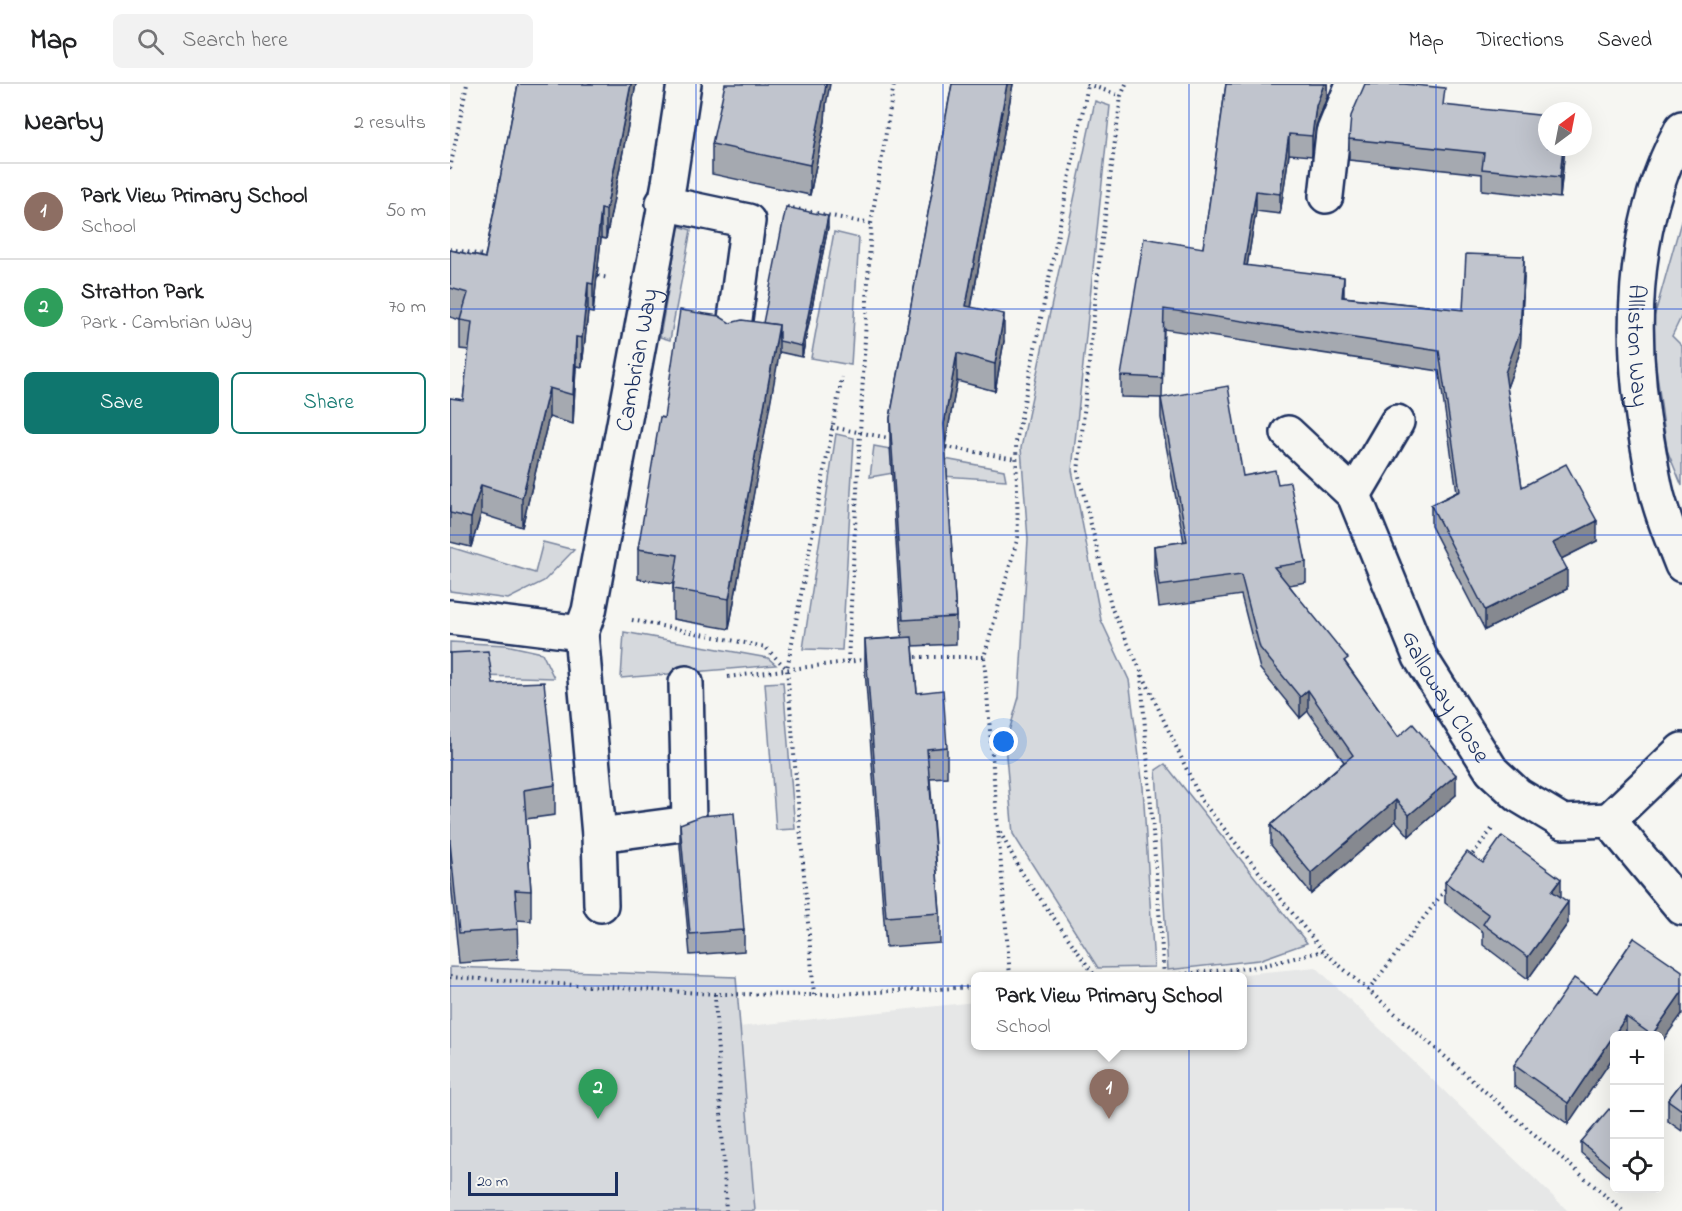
<!DOCTYPE html>
<html lang="en">
<head>
<meta charset="utf-8">
<style>
	body { margin:0; font-family:"Indie Flower",sans-serif; background:#f2f2f2; color:#202124 }
	.controls { position:absolute; right:18px; bottom:18px; display:grid; overflow:hidden; border-radius:9px; box-shadow:0 6px 24px #0002 }
	.controls button { width:54px; height:54px; display:grid; place-items:center; padding:0; border:0; border-bottom:2px solid #e0e0e0; background:#fff; color:#202124; font:30px sans-serif }
	.compass { position:absolute; left:1088px; top:18px; width:54px; height:54px; border-radius:50%; background:#fff; box-shadow:0 6px 24px #0002; rotate:32deg }
	.scale { position:absolute; left:18px; bottom:15px; width:150px; box-sizing:border-box; padding-left:6px; border:3px solid #1b2f5e; border-top:0; font-size:16px; line-height:21px; white-space:nowrap; color:#1b2f5e; -webkit-text-stroke:4px #f6f6f2; paint-order:stroke }
	.you { position:absolute; left:554px; top:658px; width:21px; height:21px; margin:-15px; border:4px solid #fff; border-radius:50%; background:#1a73e8; box-shadow:0 0 0 9px #1a73e833 }
	.badge { display:grid; place-items:center; width:39px; height:39px; border-radius:50%; background:#0f766e; color:#fff; font-size:20px; font-weight:700 }
	.pin { position:absolute; translate:-50% -50px; filter:drop-shadow(0 2px 3px #0008) }
	.pin::after { content:''; position:absolute; top:32px; width:21px; height:18px; background:inherit; clip-path:polygon(0 0,100% 0,50% 100%) }
	.popup { position:absolute; left:521px; top:888px; width:276px; height:78px; box-sizing:border-box; display:grid; place-content:center; border-radius:9px; background:#fff; filter:drop-shadow(0 2px 4px #0005); font-size:20px; white-space:nowrap; color:#757577 }
	.popup b { font-size:22px; color:#202124 }
	.popup::after { content:''; position:absolute; left:50%; top:100%; margin-left:-12px; border:12px solid transparent; border-top-color:#fff }
	.list { margin:0; padding:0; list-style:none }
	h2 { display:flex; justify-content:space-between; align-items:center; height:78px; margin:0; padding:0 24px; font-size:26px }
	h2 small { font-size:20px; font-weight:400; color:#757577 }
	.list li { display:grid; grid-template-columns:39px 1fr auto; gap:18px; align-items:center; box-sizing:border-box; height:96px; padding:0 24px; border-top:2px solid #e0e0e0 }
	.list b { display:block; font-size:22px; white-space:nowrap }
	.list p { margin:0; font-size:20px; white-space:nowrap; color:#757577 }
	.list em { font-size:20px; font-style:normal; color:#757577 }
	.actions { display:flex; gap:12px; padding:18px 24px }
	.actions a { flex:1; padding:14px 0; border:2px solid #0f766e; border-radius:9px; text-align:center; font-size:21px; color:#0f766e }
	.actions .main { background:#0f766e; color:#fff }
	.icon { flex:none; width:33px; height:33px; fill:none; stroke:currentColor; stroke-width:2; stroke-linecap:round; stroke-linejoin:round }
	.map { position:relative; flex:none; width:1232px; height:1127px; overflow:hidden }
	header { display:flex; align-items:center; gap:36px; box-sizing:border-box; height:84px; padding:0 30px; background:#fff; border-bottom:2px solid #e0e0e0 }
	header strong { font-size:28px }
	nav { display:flex; gap:33px; margin-inline-start:auto; font-size:21px }
	.search { width:420px; height:54px; background:#f2f2f2; display:flex; align-items:center; gap:15px; box-sizing:border-box; padding:0 21px; border-radius:9px; color:#757577; font-size:22px }
	main { display:flex }
	aside { flex:1; background:#fff }
	.map>svg:first-child { display:block }
	.built { fill:#e6e7e7 }
	.green { fill:#d6d9dd; stroke:#78849e; stroke-width:1.5 }
	.lines { fill:none; stroke-linecap:round; stroke-linejoin:round }
	.minor-casing { stroke:#1b2f5e; stroke-width:38 }
	.path { stroke:#1b2f5e; stroke-width:4; stroke-dasharray:1.5 4.5; stroke-linecap:butt }
	.minor { stroke:#f6f6f2; stroke-width:33 }
	.wall { fill:#a5a9b0; stroke:#1b2f5e; stroke-width:1.5 }
	.shaded-wall { fill:#868990; stroke:#1b2f5e; stroke-width:1.5 }
	.building { fill:#c0c4cd; stroke:#1b2f5e; stroke-width:1.5 }
	.grid { fill:none; stroke:#1d4ed8; stroke-width:1.5; stroke-opacity:0.55 }
	.labels { text-anchor:middle; stroke-width:6; stroke-linejoin:round; paint-order:stroke }
	.street-label { font-size:24px; fill:#1b2f5e; stroke:#f6f6f2 }
</style>
</head>
<body>
<header>
<strong>Map</strong>
<div class="search"><svg class="icon" aria-label="search" viewBox="0 0 24 24"><circle cx="10" cy="10" r="6"/><path d="M15 15l6 6"/></svg>Search here</div>
<nav><a>Map</a><a>Directions</a><a>Saved</a></nav>
</header>
<main>
<aside>
<h2>Nearby<small>2 results</small></h2>
<ul class="list">
<li><span class="badge" style="background:#8d6e63">1</span><div><b>Park View Primary School</b><p>School</p></div><em>50 m</em></li>
<li><span class="badge" style="background:#2e9e5b">2</span><div><b>Stratton Park</b><p>Park · Cambrian Way</p></div><em>70 m</em></li>
</ul>
<div class="actions"><a class="main">Save</a><a>Share</a></div>
</aside>
<div class="map">
<svg width="1232" height="1127" viewBox="0 0 1232 1127">
	<rect width="100%" height="100%" fill="#f6f6f2"/>
	<filter id="ink" filterUnits="userSpaceOnUse"><feTurbulence type="fractalNoise" baseFrequency=".0167" numOctaves="2"/><feDisplacementMap in="SourceGraphic" scale="12" xChannelSelector="R" yChannelSelector="G"/><feConvolveMatrix kernelMatrix="1 2 1 2 8 2 1 2 1" color-interpolation-filters="sRGB"/></filter>
	<g filter="url(#ink)">
		<path class="built" d="M866,883L1118,1127H304L289,943L525,918L526,962H792V892H774Z"/>
		<g class="green">
			<path d="M645,17L660,22L622,386L651,536L679,596L693,703L704,883L648,884L563,750L555,661L569,613L578,455L571,364Z"/>
			<path d="M1232,134V231L1222,252L1232,262V402L1217,366L1201,244Z"/>
			<path d="M229,142L241,146L220,256L210,253Z"/>
			<path d="M384,148L409,154L401,281L361,274Z"/>
			<path d="M386,350L404,354L392,566L353,565Z"/>
			<path d="M424,362L554,386L556,396L443,389L420,393Z"/>
			<path d="M93,458L124,466L94,497L58,515L0,507V463L85,489Z"/>
			<path d="M174,548L318,574L326,581L171,594Z"/>
			<path d="M0,558L56,561L92,569L104,594L0,591Z"/>
			<path d="M333,598L345,745L326,746L315,599Z"/>
			<path d="M715,680L857,859L809,876L718,886L706,686Z"/>
			<path d="M0,883L286,893L305,1127H0Z"/>
		</g>
		<g class="lines">
			<defs>
				<g id="minor">
					<path id="s1" d="M1232,44C1179,141 1178,261 1199,368C1202,385 1204,403 1210,421C1216,441 1224,461 1232,481"/>
					<path d="M876,112L883,49L903,0"/>
					<path d="M213,119L298,137L283,250"/>
					<path d="M838,349L904,411L947,338"/>
					<path id="s2" d="M904,411L970,573L1042,687L1068,711L1113,738L1159,736L1232,824"/>
					<path id="s3" d="M0,533L131,549L139,527L219,99L234,0"/>
					<path d="M131,549L149,751L151,821"/>
					<path d="M1159,736L1232,666"/>
					<path d="M149,751L239,739L236,599"/>
				</g>
			</defs>
			<use href="#minor" class="minor-casing"/>
			<g class="path">
				<path d="M637,0L671,12"/>
				<path d="M676,0L671,12L650,170L628,388L662,525L751,716L873,867L1173,1127"/>
				<path d="M0,85L17,0"/>
				<path d="M337,123L421,140"/>
				<path d="M0,165L38,172"/>
				<path d="M142,191L159,194"/>
				<path d="M381,343L444,355"/>
				<path d="M490,362L566,375"/>
				<path d="M182,536L315,563L336,584"/>
				<path d="M460,573H534"/>
				<path d="M398,577L421,140L444,0"/>
				<path d="M691,591L714,892"/>
				<path d="M278,593L420,575"/>
				<path d="M550,748L572,789L645,892"/>
				<path d="M1019,775L1042,745"/>
				<path d="M560,892L534,573L568,453L566,358L638,1"/>
				<path d="M713,892L807,883L873,867"/>
				<path d="M0,893L265,910L364,911L526,903"/>
				<path d="M918,907L998,802"/>
				<path d="M265,910L276,1127"/>
				<path d="M364,911L337,585L392,293"/>
			</g>
			<use href="#minor" class="minor"/>
		</g>
		<g class="wall">
			<path d="M68,0H186L156,155L151,154L143,229L138,228L132,283L126,282L123,340L99,333L72,443L31,430L21,463L0,458V314L13,316L19,266L10,265V236L0,233V166L35,174Z"/>
			<path d="M502,0H563L521,224L554,257L545,307L507,297L495,360L506,533V560L463,562L467,609L497,663V693L480,694L490,829V859L436,863L415,586V556L452,553L440,362V334Z"/>
			<path d="M776,0H877V13L866,42L862,72L839,70L830,130L806,127L797,182L894,213L1013,226L1074,193L1070,268L1057,303L1072,403L1147,457L1111,475L1117,505L1035,546L981,442V421L1007,408L989,287L714,245L712,313L793,392L828,400L856,478V498L839,501L898,582L948,653L1006,711L959,752L946,737L861,810L821,761V741L894,678L858,627L850,634L810,585L791,511L709,523L704,483V462L734,458L711,334V314L671,313V292L753,164Z"/>
			<path d="M376,21L375,37L360,111L262,90V60Z"/>
			<path d="M995,21L1097,63H1115L1110,114L1032,106V90L899,76V55Z"/>
			<path d="M378,143L352,273L329,268L279,545L223,535V500L188,495V465L214,334L280,239H313Z"/>
			<path d="M0,569L43,600L105,701V731L76,735L81,807V837L67,836L68,875L9,879L0,788Z"/>
			<path d="M230,740L294,846V867L240,871L230,762Z"/>
			<path d="M1033,779L1111,813L1118,839L1078,895L1033,861V848L995,819V798Z"/>
			<path d="M1184,854L1209,951H1164L1118,1040L1064,1002V981L1147,909Z"/>
			<path d="M1232,998V1047L1218,1037V1016Z"/>
			<path d="M1164,1029L1162,1095L1131,1069V1058Z"/>
		</g>
		<g class="shaded-wall">
			<path d="M181,0H186L156,155V126Z"/>
			<path d="M376,0H380L376,21L375,37L360,111V81Z"/>
			<path d="M557,0H563L516,250V222Z"/>
			<path d="M874,0H877V13L866,42L862,72V52L866,22Z"/>
			<path d="M839,50V70L830,130V110Z"/>
			<path d="M1113,63H1115L1110,114V93Z"/>
			<path d="M806,107V127L794,201V181Z"/>
			<path d="M151,125V154L143,229V200Z"/>
			<path d="M378,132V143L352,273V262Z"/>
			<path d="M1074,172V193L1070,268L1055,309V289Z"/>
			<path d="M894,193V214L892,213Z"/>
			<path d="M138,199V228L132,283V254Z"/>
			<path d="M554,230V257L545,307V280Z"/>
			<path d="M329,241V271L279,545V515Z"/>
			<path d="M126,253V282L123,340V311Z"/>
			<path d="M507,269V297L494,367V340Z"/>
			<path d="M99,304V333L72,443V414Z"/>
			<path d="M31,401V430L21,463V434Z"/>
			<path d="M1147,437V457L1103,479V459Z"/>
			<path d="M1117,485V505L1035,546V526Z"/>
			<path d="M858,606V627L850,634V613Z"/>
			<path d="M1006,691V711L959,752V731Z"/>
			<path d="M946,716V737L861,810V789Z"/>
			<path d="M1111,795V816L1102,807Z"/>
			<path d="M1118,818V839L1078,895V873Z"/>
			<path d="M1232,908V930L1209,962V951H1202Z"/>
			<path d="M1176,933V951H1164V972L1118,1040V1019Z"/>
			<path d="M1164,1081V1092L1162,1095V1084Z"/>
		</g>
		<g class="building">
			<path d="M68,0H181L156,126L151,125L143,200L138,199L132,254L126,253L123,311L99,304L72,414L31,401L21,434L0,429V314L13,316L22,238L10,236L18,209L0,204V166L35,174Z"/>
			<path d="M275,0H376L375,7L360,81L262,60Z"/>
			<path d="M502,0H557L516,222L554,230L545,280L507,269L494,340L506,533L453,536L440,334Z"/>
			<path d="M776,0H874L866,22L862,52L839,50L830,110L806,107L794,181L894,193L892,213L1013,226L1016,170L1074,172L1070,248L1055,289L1072,403L1116,380L1147,437L1103,459L1117,485L1035,526L981,421L1010,407L989,267L714,225L712,294L671,292L694,154L753,164Z"/>
			<path d="M915,0H954L995,4L993,21L1097,32V63H1113L1110,93L1032,85L1034,69L899,55L901,32Z"/>
			<path d="M336,123L378,132L352,262L329,257V241L313,239Z"/>
			<path d="M230,226L269,232L280,239L292,236L329,241L279,515L223,505L228,471L188,465L210,333L214,334Z"/>
			<path d="M778,302L793,392L825,386L828,400L840,398L856,478L824,483L898,574L894,577L948,653L963,640L1006,691L959,731L946,716L861,789L821,741L903,671L858,606L850,613L810,564L791,491L709,502L704,462L737,457L711,314Z"/>
			<path d="M462,553L467,609L493,606L497,663L477,665L490,829L436,833L415,556Z"/>
			<path d="M38,567L43,600L94,598L105,701L74,706L81,807L65,806L68,845L9,849L0,758V569Z"/>
			<path d="M284,729L294,846L240,850L230,740L251,732Z"/>
			<path d="M1052,752L1111,795L1102,807L1118,818L1078,873L1033,840L1039,831L995,798L1017,768L1033,779Z"/>
			<path d="M1184,854L1232,887V908L1202,951L1176,933L1118,1019L1064,981L1124,894L1147,909Z"/>
			<path d="M1232,998V1026L1218,1016Z"/>
			<path d="M1159,1025L1164,1029V1081L1162,1084L1131,1058Z"/>
		</g>
	</g>
	<path class="grid" d="M246,0V1127M493,0V1127M739,0V1127M986,0V1127M0,225H1232M0,451H1232M0,676H1232M0,902H1232"/>
	<g class="labels">
		<g class="street-label">
			<text dy="8" stroke="none"><textPath href="#s1" startOffset="225">Alliston Way</textPath></text>
			<text dy="8" stroke="none"><textPath href="#s3" startOffset="411">Cambrian Way</textPath></text>
			<text dy="8" stroke="none"><textPath href="#s2" startOffset="222">Galloway Close</textPath></text>
		</g>
	</g>
</svg>
<div class="controls">
<button>+</button>
<button>−</button>
<button><svg class="icon" aria-label="locate" viewBox="0 0 24 24"><circle cx="12" cy="12" r="6"/><path d="M12 2v4M12 18v4M2 12h4M18 12h4"/></svg></button>
</div>
<svg class="compass" viewBox="-18 -18 36 36"><path d="M0-13l5 13h-10z" fill="#e53935"/><path d="M0 13l5-13h-10z" fill="#757577"/></svg>
<div class="scale">20 m</div>
<div class="you"></div>
<div class="pin badge" style="left:659px;top:1035px;background:#8d6e63">1</div>
<div class="popup"><b>Park View Primary School</b>School</div>
<div class="pin badge" style="left:148px;top:1035px;background:#2e9e5b">2</div>
</div>
</main>
</body>
</html>
